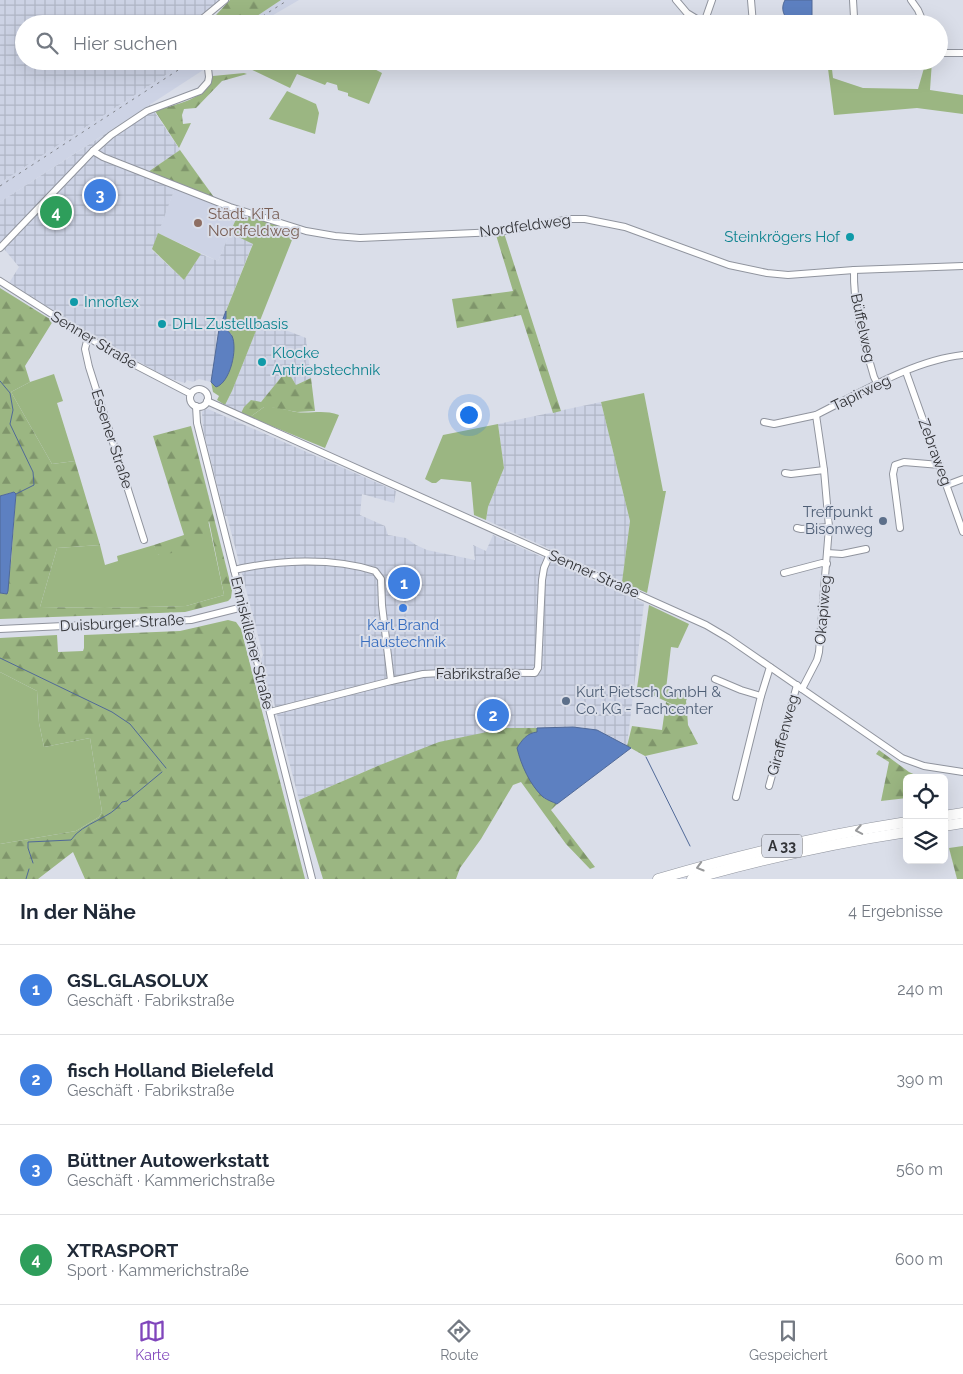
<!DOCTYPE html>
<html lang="de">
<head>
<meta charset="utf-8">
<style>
	body { margin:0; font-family:Raleway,sans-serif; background:#f6f6f7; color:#1f2937 }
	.controls { position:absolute; right:15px; bottom:15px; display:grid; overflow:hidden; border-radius:8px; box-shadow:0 5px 20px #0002 }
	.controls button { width:45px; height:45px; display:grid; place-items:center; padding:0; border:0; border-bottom:1px solid #e0e1e3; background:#fff; color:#1f2937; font:25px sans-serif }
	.you { position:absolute; left:468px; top:414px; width:18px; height:18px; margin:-12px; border:4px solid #fff; border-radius:50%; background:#1a73e8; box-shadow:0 0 0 8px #1a73e833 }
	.badge { display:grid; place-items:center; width:32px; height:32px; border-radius:50%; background:#8046bc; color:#fff; font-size:16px; font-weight:700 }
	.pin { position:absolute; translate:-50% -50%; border:2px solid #fff; box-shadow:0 1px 5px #0006 }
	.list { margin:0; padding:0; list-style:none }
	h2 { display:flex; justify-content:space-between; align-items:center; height:65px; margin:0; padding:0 20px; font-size:21px }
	h2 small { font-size:16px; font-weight:400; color:#747a83 }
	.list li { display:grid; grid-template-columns:32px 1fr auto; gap:15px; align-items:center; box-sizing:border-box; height:90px; padding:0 20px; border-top:1px solid #e0e1e3 }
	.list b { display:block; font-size:19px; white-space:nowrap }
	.list p { margin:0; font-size:16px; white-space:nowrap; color:#747a83 }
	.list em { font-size:16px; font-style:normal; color:#747a83 }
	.icon { flex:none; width:28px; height:28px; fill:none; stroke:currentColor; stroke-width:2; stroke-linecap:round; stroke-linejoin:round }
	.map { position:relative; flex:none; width:963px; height:879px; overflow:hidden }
	.search { position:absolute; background:#fff; box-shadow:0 5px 20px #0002; left:15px; right:15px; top:15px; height:55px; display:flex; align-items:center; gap:12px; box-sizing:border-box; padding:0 18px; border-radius:28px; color:#747a83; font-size:19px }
	.sheet { height:425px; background:#fff }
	nav { display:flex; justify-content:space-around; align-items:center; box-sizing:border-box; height:70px; border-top:1px solid #e0e1e3; background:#fff; font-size:14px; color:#747a83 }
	nav a { display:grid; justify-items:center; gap:2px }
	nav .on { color:#8046bc }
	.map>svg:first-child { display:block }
	.built { fill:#cdd3e5 }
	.industrial { fill:url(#industrial-grid) }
	.green { fill:#9bb682 }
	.forest { fill:url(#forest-firs) }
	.water { fill:#5d80c1; stroke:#506998 }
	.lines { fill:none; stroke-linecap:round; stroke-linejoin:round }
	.stream { stroke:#506998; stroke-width:1 }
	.minor-casing { stroke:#90949e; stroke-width:8 }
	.highway-casing { stroke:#90949e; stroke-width:11 }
	.minor { stroke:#fff; stroke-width:6 }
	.highway { stroke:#fff; stroke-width:10 }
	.rail { stroke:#81848b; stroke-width:1; stroke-dasharray:2.5 5; stroke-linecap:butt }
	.oneway { stroke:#98999b }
	.education-dot { fill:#8d6e63; stroke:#dadee9; stroke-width:2 }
	.culture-dot { fill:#0f9aa8; stroke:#dadee9; stroke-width:2 }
	.service-dot { fill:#5c6f8a; stroke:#dadee9; stroke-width:2 }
	.shop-dot { fill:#3f7fe0; stroke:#dadee9; stroke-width:2 }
	.labels { text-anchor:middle; stroke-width:4; stroke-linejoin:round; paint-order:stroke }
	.shield { fill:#dadee9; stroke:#64666c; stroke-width:1 }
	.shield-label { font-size:14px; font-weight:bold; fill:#323337 }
	.education-label { font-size:15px; fill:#785e54; stroke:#dadee9; text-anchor:start }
	.street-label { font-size:15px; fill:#323337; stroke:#dadee9 }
	.culture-label { font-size:15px; fill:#0d838f; stroke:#dadee9; text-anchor:start }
	.service-label { font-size:15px; fill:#4e5e75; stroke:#dadee9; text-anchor:end }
	.shop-label { font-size:15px; fill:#366cbe; stroke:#dadee9 }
</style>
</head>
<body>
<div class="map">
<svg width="963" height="879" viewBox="0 0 963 879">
	<defs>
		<pattern id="industrial-grid" width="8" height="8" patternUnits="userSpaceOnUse" patternTransform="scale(1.25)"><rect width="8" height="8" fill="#cdd3e5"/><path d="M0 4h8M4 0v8" fill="none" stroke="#b0b6c5"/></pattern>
		<pattern id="forest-firs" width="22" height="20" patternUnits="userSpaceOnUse" patternTransform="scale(1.25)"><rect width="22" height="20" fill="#9bb682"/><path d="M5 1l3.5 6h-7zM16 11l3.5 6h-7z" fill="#7f956b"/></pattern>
	</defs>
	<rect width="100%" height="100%" fill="#dadee9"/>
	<g class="built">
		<path d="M281,0H299L268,18L264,24H245Z"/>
		<path d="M187,61H217L0,202V183Z"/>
		<path d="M175,188L239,212L218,261L158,233Z"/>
	</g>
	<g class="industrial">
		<path d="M0,0H220L190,24H24V61H187L0,183Z"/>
		<path d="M150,105L180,150L148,172L175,188L152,250L184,280L201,254L218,261L230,233L253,243L220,326L211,382L199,379L193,382L187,380L185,383L168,378L107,344L9,283L19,267L0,244V202Z"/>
		<path d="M260,320L306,338L311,378L296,385L287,371L261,402L244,407L241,413L225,405L232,391Z"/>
		<path d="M601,402L630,521L622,582L486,520L488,507L504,468L498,424Z"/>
		<path d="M208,409L396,491L394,503L362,494L360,515L385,526L388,535L406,538L416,545L427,550L475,560L473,545L486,551L493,535L644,603L627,746L597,730L422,750L380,765L299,800L273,699L270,694L261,659L263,655L227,516H225L203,429L202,412L204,410Z"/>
	</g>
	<g class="green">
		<path d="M249,61H359L382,73L369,104L348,96V93L338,90L337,85L327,82L325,85L297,74L290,88L246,67Z"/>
		<path d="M827,61H831L833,78L863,88L918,89L926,61H932L930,90L963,95V114L917,108L834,115Z"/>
		<path d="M287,91L316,104L319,113L315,134L269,119Z"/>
		<path d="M239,212L296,230L232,391L225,405L217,400L219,396L213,392L211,382L216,387C231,371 236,361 232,339V335L224,327L226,318V311L253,244L230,233Z"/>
		<path d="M158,233L201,254L184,280L152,249Z"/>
		<path d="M54,374L63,401L57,403L75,461L52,464L11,392L30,382Z"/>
		<path d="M644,393L663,491H666L647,593L622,582L630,521L601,402Z"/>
		<path d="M264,407C275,406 285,410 296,412C311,414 323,409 339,415L325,448L250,417Z"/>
		<path d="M498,424L504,468L488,507L486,520L474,515L471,482L441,479L436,483H432L425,479L443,435Z"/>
		<path d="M208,520L224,595L186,606L105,608L40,607L57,548L100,545L105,565L118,561L117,556L154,545L158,555Z"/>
		<path d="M649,605L689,624L678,648L671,647L666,689L689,693L686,701L687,711L637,688Z"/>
		<path d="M0,672L37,691L39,723L44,747L90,738L102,812L99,817L76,831L0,844Z"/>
	</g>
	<g class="forest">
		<path d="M230,0H281L245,24H203L216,15Z"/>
		<path d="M244,73L247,74L222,81L196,108L184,109L182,115L183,124L191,123L179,148L155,111C178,103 204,101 213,76Z"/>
		<path d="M180,150L216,200L148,172Z"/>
		<path d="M504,233L561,411L553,413L521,315L457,328L452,299L513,291L496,235Z"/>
		<path d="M0,288L53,321L25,366L30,382L11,392L52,464L75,461L100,545L57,548L40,607L105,608L186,606L224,595L209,521L195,550L157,555L154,545L184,535L153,436L191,426L232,590L231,598L228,601L185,612L0,619V593L5,594L11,562L16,494L13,492L0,496Z"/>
		<path d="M287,370L296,385L311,378L315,411L297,412L270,407H264L250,417L241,413L244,407L251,400L261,402Z"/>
		<path d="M228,620L236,622L241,629L305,879H85L73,852L38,879H0V844L76,831L99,817L102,812L90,738L44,747L39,723L37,691L0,672V638L57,635L58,652L83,651L84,648V635L180,631Z"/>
		<path d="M666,702L687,711L688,725L698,744L645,756L627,746L632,726L662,730Z"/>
		<path d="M506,728H537L544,798L557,804L551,810L595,867L590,869L566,844L521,782L513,785L481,839L460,868L456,879H323L299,800L380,765L439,742Z"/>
		<path d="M879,750L909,772L922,778H907V798L881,801L889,762L876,754Z"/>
		<path d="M963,846V879H957L949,848Z"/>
	</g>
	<g class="water">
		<path d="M785,0H812V17L808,23H790C784,16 780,9 785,0Z"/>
		<path d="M226,311V318L224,327C227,330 230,333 232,336C238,349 230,383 216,387L211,382L219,329Z"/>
		<path d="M14,492L16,494L8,591L7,594L0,593V496Z"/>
		<path d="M573,727L597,730L631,748L557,804C553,802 547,800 543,797C530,785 521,765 517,748C522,740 527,733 537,732V728Z"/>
	</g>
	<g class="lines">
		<g class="stream">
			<path d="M0,381L10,393L13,410L10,424L33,472L34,485L16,494"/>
			<path d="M0,658L112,712L130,724L166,768"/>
			<path d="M646,757L690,846"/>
			<path d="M33,863L28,848V842L71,840C83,822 111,819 122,802L127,801L162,772"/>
			<path d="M26,879L29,869"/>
		</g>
		<defs>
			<g id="minor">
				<path d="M676,0L687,13L705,24"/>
				<path d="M751,0L753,24"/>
				<path d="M853,0L854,17L857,24"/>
				<path d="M911,0L918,10L924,24"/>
				<path d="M704,23L712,0"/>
				<path d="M196,24L225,0"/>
				<path d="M939,53H963"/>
				<path d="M93,151L103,157L230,207L306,231L335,236L360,238L498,232L570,219H585L625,227L729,265L767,273L788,275L854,270L963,266"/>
				<path d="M0,248L93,151L111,135L147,111L200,91L208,82L209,77L208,68L203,61"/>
				<path d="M854,270C853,307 864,342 874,377L878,385"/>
				<path d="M0,281L116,355L191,394"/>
				<path d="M88,337L85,349L89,367L144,540"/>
				<path d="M906,372L963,532"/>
				<circle cx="199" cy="398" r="9"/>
				<path d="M207,401L706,625L728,638L902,758L924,766L963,772"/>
				<path d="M196,406L197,423L312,879"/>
				<path d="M816,415C860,393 914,360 963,355"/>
				<path d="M764,422L774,424L816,415L824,470L829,527L819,652L817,660L802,689"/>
				<path d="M785,473L791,474L824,470"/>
				<path d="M947,485L963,479"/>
				<path d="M797,528L801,529L829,527"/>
				<path d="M900,528L893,474L895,465L904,462L940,465"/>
				<path d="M827,553L842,554L866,549"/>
				<path d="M234,570C277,560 332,557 375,571L381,579L382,605L391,681"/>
				<path d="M784,573L822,563L827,564"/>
				<path d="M0,629L191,620L243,607"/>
				<path d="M715,679L741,690L761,696"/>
				<path d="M270,712L391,681L423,674L461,672L535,673L538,668L542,580L544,568L550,554"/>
				<path d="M769,786L797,685"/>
				<path d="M736,797L761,696L770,667"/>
			</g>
			<g id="highway">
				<path d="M944,816L963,813"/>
				<path d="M944,826L963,823"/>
				<path d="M658,879C740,855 823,835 907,822"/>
				<path d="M692,879C762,859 835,843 907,832"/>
			</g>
		</defs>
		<use href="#minor" class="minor-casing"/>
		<use href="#highway" class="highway-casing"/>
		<use href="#minor" class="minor"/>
		<use href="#highway" class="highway"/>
		<g class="rail">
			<path d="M250,24L288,0"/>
			<path d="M0,186L192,61"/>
		</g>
	</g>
	<defs><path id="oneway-chevron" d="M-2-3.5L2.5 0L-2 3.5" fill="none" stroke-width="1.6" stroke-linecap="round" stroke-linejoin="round" transform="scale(1.25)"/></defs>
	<g class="oneway">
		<use href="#oneway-chevron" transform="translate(859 830) rotate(170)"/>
		<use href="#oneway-chevron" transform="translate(700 867) rotate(164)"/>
	</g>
	<circle class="education-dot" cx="198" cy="223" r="5"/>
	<g class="culture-dot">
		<circle cx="850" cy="237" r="5"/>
		<circle cx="74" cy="302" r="5"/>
		<circle cx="162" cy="324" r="5"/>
		<circle cx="262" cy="362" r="5"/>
	</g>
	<g class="service-dot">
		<circle cx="883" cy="521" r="5"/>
		<circle cx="566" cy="701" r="5"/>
	</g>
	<circle class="shop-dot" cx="403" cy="608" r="5"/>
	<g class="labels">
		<rect class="shield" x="762" y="834.5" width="40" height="23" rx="4"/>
		<g class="shield-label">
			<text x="782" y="851">A 33</text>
		</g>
		<g class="education-label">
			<text x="208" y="219">Städt. KiTa<tspan x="208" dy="17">Nordfeldweg</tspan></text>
		</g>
		<g class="street-label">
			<text transform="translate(525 226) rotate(-8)" y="5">Nordfeldweg</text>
			<text transform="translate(863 328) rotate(78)" y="5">Büffelweg</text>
			<text transform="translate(94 340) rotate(31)" y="5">Senner Straße</text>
			<text transform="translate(861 393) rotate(-26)" y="5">Tapirweg</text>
			<text transform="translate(112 439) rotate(72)" y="5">Essener Straße</text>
			<text transform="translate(935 452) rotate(70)" y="5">Zebraweg</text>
			<text transform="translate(594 574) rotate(24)" y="5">Senner Straße</text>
			<text transform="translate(823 610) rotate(-85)" y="5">Okapiweg</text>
			<text transform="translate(122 623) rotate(-3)" y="5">Duisburger Straße</text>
			<text transform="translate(252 643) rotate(76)" y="5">Enniskillener Straße</text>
			<text x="478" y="679">Fabrikstraße</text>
			<text transform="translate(783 735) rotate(-75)" y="5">Giraffenweg</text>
		</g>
		<g class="culture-label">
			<text x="840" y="242" text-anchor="end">Steinkrögers Hof</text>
			<text x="84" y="307">Innoflex</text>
			<text x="172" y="329">DHL Zustellbasis</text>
			<text x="272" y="358">Klocke<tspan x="272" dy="17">Antriebstechnik</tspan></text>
		</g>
		<g class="service-label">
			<text x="873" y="517">Treffpunkt<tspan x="873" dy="17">Bisonweg</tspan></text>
			<text x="576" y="697" text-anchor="start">Kurt Pietsch GmbH &amp;<tspan x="576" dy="17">Co. KG - Fachcenter</tspan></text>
		</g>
		<g class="shop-label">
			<text x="403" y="630">Karl Brand<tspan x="403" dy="17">Haustechnik</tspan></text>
		</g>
	</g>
</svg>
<div class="controls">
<button><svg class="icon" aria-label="locate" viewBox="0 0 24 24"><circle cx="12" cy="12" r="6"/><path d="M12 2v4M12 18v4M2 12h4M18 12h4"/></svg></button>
<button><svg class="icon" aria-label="layers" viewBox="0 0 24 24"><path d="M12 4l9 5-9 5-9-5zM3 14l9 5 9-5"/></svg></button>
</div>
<div class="you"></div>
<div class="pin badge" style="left:404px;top:583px;background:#3f7fe0">1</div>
<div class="pin badge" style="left:493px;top:715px;background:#3f7fe0">2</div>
<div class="pin badge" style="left:100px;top:195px;background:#3f7fe0">3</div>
<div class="pin badge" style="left:56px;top:212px;background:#2e9e5b">4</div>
<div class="search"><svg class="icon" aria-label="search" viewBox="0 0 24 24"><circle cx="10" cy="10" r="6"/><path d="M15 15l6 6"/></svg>Hier suchen</div>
</div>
<section class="sheet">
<h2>In der Nähe<small>4 Ergebnisse</small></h2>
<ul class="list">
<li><span class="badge" style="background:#3f7fe0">1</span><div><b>GSL.GLASOLUX</b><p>Geschäft · Fabrikstraße</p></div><em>240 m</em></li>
<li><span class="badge" style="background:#3f7fe0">2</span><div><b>fisch Holland Bielefeld</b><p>Geschäft · Fabrikstraße</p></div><em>390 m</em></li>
<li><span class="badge" style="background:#3f7fe0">3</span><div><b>Büttner Autowerkstatt</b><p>Geschäft · Kammerichstraße</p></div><em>560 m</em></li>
<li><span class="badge" style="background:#2e9e5b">4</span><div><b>XTRASPORT</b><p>Sport · Kammerichstraße</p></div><em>600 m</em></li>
</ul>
</section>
<nav>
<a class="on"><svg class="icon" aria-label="map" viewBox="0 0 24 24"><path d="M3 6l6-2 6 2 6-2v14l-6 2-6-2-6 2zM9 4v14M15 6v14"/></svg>Karte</a>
<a><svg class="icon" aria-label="directions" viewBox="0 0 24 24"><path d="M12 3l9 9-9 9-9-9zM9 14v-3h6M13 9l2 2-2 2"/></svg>Route</a>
<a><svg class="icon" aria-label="saved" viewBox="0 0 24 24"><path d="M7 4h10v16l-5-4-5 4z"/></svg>Gespeichert</a>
</nav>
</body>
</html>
